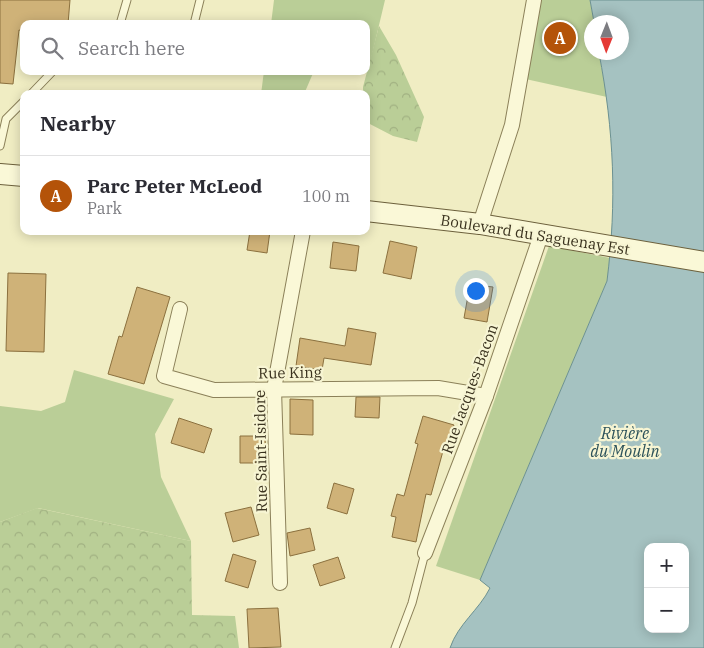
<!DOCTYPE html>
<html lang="en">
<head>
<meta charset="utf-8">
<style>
	body { margin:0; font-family:"IBM Plex Serif",serif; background:#f2f2f3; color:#2b2b33 }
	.controls { position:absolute; right:15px; bottom:15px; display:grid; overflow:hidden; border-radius:10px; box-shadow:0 2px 12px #0003 }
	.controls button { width:45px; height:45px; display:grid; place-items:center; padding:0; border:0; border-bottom:1px solid #e1e1e2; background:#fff; color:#2b2b33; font:25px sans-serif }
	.compass { position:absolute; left:584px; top:15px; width:45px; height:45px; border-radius:50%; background:#fff; box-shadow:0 2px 12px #0003; rotate:181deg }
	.you { position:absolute; left:475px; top:290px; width:18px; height:18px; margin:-12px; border:4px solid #fff; border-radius:50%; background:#1a73e8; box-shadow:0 0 0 8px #1a73e833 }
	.badge { display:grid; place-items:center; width:32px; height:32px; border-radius:50%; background:#b45309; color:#fff; font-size:16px; font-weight:700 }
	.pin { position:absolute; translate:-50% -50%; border:2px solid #fff; box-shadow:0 1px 5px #0006 }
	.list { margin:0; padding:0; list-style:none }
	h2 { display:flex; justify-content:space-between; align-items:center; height:65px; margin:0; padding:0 20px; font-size:21px }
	h2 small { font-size:16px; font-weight:400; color:#7c7c81 }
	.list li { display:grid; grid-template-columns:32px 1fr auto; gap:15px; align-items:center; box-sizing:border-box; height:80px; padding:0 20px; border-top:1px solid #e1e1e2 }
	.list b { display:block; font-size:19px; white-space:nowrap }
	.list p { margin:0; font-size:16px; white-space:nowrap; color:#7c7c81 }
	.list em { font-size:16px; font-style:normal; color:#7c7c81 }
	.icon { flex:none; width:28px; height:28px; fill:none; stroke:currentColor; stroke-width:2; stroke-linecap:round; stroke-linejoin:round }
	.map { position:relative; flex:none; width:704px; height:648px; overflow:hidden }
	.search { position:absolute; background:#fff; box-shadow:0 2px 12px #0003; left:20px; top:20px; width:350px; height:55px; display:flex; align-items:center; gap:12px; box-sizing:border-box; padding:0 18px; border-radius:10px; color:#7c7c81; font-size:19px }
	.panel { position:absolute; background:#fff; box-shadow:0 2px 12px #0003; left:20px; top:90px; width:350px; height:145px; border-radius:10px }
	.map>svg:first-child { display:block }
	.green { fill:#bace97 }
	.forest { fill:url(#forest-crowns) }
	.water { fill:#a5c2c1; stroke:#6c9191; fill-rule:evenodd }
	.building { fill:#cfb278; stroke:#8b703e }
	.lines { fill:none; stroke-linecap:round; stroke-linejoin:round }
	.service-casing { stroke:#8b8059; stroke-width:9 }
	.minor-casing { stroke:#8b8059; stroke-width:16 }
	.secondary-casing { stroke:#6c603c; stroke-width:22 }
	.service { stroke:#faf8d7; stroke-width:7 }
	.minor { stroke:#faf8d7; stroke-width:14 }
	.secondary { stroke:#faf8d7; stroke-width:20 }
	.labels { text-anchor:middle; stroke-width:4.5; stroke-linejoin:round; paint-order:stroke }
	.street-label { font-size:15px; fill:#3a321e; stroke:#f7f5d3 }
	.water-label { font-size:16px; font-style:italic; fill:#2c525a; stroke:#f7f5d3 }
</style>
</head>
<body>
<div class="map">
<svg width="704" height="648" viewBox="0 0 704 648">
	<defs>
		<pattern id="forest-crowns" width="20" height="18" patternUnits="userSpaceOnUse" patternTransform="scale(1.25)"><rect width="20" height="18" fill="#bace97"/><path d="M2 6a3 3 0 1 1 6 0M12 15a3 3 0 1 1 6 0" fill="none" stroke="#a1b182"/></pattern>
	</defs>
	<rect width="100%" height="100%" fill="#f0edc3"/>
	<g class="green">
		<path d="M274,0H385L370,63L366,62V24H271Z"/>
		<path d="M534,0H590L594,22H592V52L599,53L607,97L521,78Z"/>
		<path d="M264,71H314L304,94H261Z"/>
		<path d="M549,246L610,258L607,281L480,580L436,566Z"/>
		<path d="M74,370L174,399L155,434L161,477L191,541L38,508L0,522V406L41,411L65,402Z"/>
	</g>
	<g class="forest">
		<path d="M379,26L396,55L424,117L417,142L393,136L366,122V94H363V87Z"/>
		<path d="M37,508L191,541L192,615L235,616L239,648H0V522Z"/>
	</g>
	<path class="water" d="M590,0H704V648H450C458,624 479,610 490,588L480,580L607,281C617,201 614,131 599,53L622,52V22H594ZM648,547H685V629H648Z"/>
	<g class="building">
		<path d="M0,0H70L68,24H24V31L19,30L13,84L0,83Z"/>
		<path d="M250,231H270L267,253L247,250Z"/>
		<path d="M390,241L417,247L411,279L383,273Z"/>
		<path d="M333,242L359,246L356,271L330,268Z"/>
		<path d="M8,273L46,274L44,352L6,351Z"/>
		<path d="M470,284L493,287L487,322L464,318Z"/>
		<path d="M137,287L170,297L144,384L108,374L119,336L122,337Z"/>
		<path d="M348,328L376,333L371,365L324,358L322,370L296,366L300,338L345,346Z"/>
		<path d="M356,397H380L379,418L355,417Z"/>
		<path d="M290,399L313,400V435L290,434Z"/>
		<path d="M423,416L454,425L446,452L443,451L431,495L426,494L416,542L392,537L396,517L391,516L397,494L404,496L418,444L415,443Z"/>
		<path d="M179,418L212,429L204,453L171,443Z"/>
		<path d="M240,436H265L266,463H240Z"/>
		<path d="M334,483L354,489L347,514L327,508Z"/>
		<path d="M251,507L259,535L233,542L225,513Z"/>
		<path d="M310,528L315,550L290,556L287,533Z"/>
		<path d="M233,554L256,561L248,588L225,581Z"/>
		<path d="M338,557L345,578L320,586L313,565Z"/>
		<path d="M278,608L281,647L249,648L247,609Z"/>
	</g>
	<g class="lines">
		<defs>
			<g id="service">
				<path d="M120,24L127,0"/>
				<path d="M194,24L200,0"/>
				<path d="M31,94L53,71"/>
				<path d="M0,146L6,119L24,101"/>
				<path d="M395,648L412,603L425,553"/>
			</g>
			<g id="minor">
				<path d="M480,224L512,125L534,0"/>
				<path d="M180,309L164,376L214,390L438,388L486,396"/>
				<path d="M425,553L486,396L541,235"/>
				<path d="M280,583L274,389L303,231"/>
			</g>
			<g id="secondary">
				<path d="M0,174L24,176"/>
				<path d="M366,211L480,224L704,262"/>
			</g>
		</defs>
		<use href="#service" class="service-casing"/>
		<use href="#minor" class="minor-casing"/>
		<use href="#secondary" class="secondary-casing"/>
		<use href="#service" class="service"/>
		<use href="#minor" class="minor"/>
		<use href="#secondary" class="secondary"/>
	</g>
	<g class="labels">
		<g class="street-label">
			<text transform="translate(535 235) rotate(9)" y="5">Boulevard du Saguenay Est</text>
			<text transform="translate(290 373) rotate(-1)" y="5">Rue King</text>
			<text transform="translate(470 389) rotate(-70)" y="5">Rue Jacques-Bacon</text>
			<text transform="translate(261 451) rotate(-91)" y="5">Rue Saint-Isidore</text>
		</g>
		<g class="water-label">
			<text x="625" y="439">Rivière<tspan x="625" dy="18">du Moulin</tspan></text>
		</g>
	</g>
</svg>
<div class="controls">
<button>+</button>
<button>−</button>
</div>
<svg class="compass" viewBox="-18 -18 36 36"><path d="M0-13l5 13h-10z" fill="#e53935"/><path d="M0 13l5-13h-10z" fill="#7c7c81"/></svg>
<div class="you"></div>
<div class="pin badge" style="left:560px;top:38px">A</div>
<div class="search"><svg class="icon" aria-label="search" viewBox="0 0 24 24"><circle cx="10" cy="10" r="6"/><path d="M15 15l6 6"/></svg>Search here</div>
<section class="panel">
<h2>Nearby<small></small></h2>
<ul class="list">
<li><span class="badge">A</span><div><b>Parc Peter McLeod</b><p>Park</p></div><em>100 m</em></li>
</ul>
</section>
</div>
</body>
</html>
